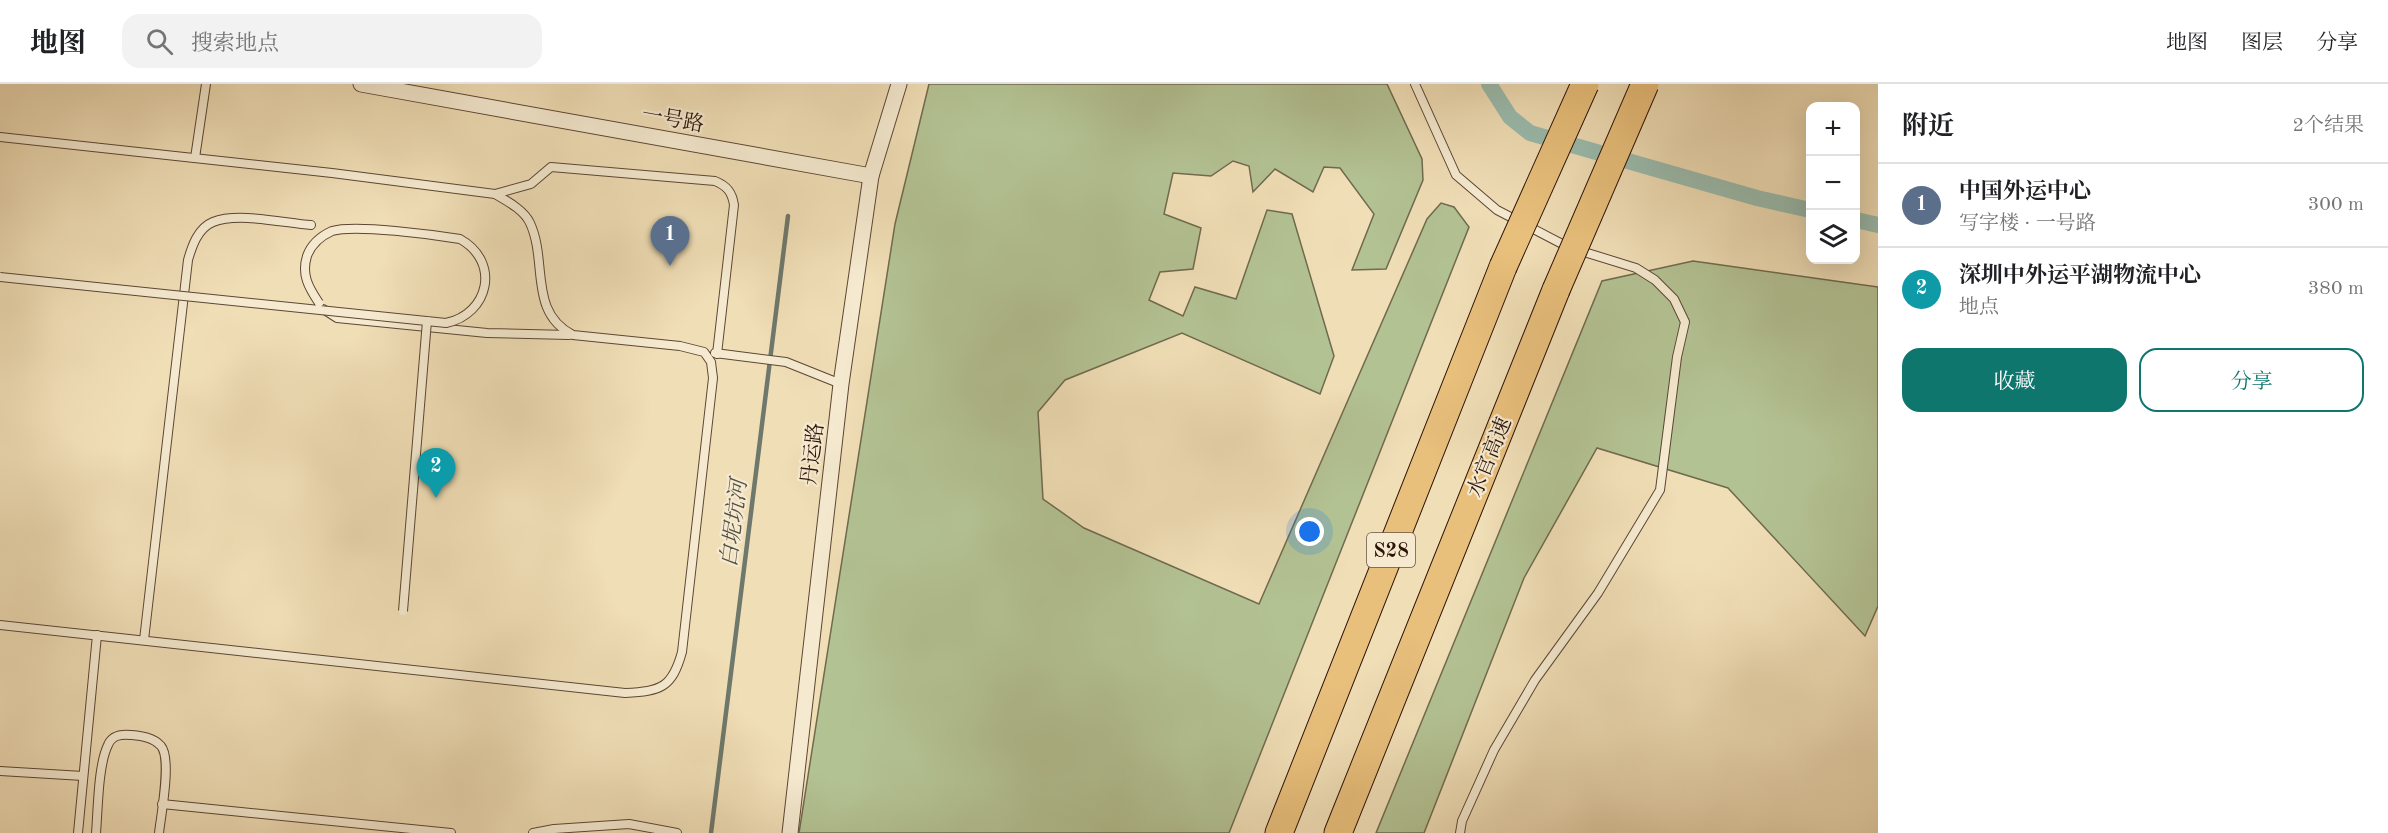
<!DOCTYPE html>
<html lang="zh">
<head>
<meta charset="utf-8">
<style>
	body { margin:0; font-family:"Old Standard TT","Noto Serif SC",serif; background:#f2f2f2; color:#202124 }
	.controls { position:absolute; right:18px; top:18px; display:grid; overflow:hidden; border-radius:12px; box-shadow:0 6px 24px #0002 }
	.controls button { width:54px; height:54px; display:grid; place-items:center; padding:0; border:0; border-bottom:2px solid #e0e0e0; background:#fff; color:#202124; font:30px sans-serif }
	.you { position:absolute; left:1310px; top:448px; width:21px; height:21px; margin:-15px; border:4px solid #fff; border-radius:50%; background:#1a73e8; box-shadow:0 0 0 9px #1a73e833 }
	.badge { display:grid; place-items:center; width:39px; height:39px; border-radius:50%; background:#0f766e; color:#fff; font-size:20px; font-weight:700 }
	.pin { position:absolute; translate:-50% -50px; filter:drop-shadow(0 2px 3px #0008) }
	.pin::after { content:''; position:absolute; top:32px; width:21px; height:18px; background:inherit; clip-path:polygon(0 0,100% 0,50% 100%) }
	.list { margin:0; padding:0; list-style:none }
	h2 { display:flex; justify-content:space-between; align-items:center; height:78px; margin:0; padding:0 24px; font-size:26px }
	h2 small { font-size:20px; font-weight:400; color:#757577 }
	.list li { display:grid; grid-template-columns:39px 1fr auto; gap:18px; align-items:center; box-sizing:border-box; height:84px; padding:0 24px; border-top:2px solid #e0e0e0 }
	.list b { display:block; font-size:22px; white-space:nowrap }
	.list p { margin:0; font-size:20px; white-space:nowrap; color:#757577 }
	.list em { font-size:20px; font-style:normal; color:#757577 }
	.actions { display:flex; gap:12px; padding:18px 24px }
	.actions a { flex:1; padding:14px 0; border:2px solid #0f766e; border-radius:18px; text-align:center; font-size:21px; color:#0f766e }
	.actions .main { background:#0f766e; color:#fff }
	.icon { flex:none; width:33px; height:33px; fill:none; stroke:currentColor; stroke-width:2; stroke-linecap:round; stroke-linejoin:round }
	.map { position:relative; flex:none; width:1878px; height:749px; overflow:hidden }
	header { display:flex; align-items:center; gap:36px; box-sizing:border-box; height:84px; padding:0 30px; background:#fff; border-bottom:2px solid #e0e0e0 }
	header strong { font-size:28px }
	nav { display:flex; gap:33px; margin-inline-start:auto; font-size:21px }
	.search { width:420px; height:54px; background:#f2f2f2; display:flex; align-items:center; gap:15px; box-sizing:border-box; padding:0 21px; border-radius:18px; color:#757577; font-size:22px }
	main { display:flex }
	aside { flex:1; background:#fff }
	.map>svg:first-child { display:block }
	.green { fill:#b3c293; stroke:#706a4e; stroke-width:1.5 }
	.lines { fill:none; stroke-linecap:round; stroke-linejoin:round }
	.stream { stroke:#6e786c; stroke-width:4.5 }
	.canal { stroke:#9abcae; stroke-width:16 }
	.service-casing { stroke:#5d4634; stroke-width:10 }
	.minor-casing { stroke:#5d4634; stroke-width:17 }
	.motorway-casing { stroke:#2c1308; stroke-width:29 }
	.service { stroke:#f5ead0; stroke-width:8 }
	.minor { stroke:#f5ead0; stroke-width:15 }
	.motorway { stroke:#e8bf7b; stroke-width:27 }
	.service-bridge-casing { stroke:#5d4634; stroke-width:10; stroke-linecap:butt }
	.motorway-bridge-casing { stroke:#2c1308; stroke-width:29; stroke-linecap:butt }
	.service-bridge { stroke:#f5ead0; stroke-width:8 }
	.motorway-bridge { stroke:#e8bf7b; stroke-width:27 }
	.labels { text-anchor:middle; stroke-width:4.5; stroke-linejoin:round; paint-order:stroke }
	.shield { fill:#f5ead0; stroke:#685444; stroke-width:1.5 }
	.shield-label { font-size:20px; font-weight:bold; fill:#2c1308 }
	.street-label { font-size:21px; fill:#2c1308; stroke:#f5ead0 }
	.water-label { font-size:22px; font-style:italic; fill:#524e42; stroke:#f5ead0 }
</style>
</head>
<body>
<header>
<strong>地图</strong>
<div class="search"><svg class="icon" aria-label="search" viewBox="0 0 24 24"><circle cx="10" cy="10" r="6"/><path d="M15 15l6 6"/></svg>搜索地点</div>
<nav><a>地图</a><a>图层</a><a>分享</a></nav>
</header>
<main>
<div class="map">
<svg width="1878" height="749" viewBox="0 0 1878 749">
	<rect width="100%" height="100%" fill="#f0deb6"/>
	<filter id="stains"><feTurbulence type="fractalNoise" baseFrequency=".00333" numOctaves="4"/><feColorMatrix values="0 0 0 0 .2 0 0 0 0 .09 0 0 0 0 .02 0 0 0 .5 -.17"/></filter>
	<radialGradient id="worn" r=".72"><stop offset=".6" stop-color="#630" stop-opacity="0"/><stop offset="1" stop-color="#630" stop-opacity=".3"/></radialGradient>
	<g class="green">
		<path d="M929,0H1387L1422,75L1423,96L1386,185L1352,186L1374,130L1340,84L1324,83L1313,108L1275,85L1253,108L1249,82L1233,77L1211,92L1173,89L1164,130L1201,144L1193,185L1160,188L1149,216L1183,232L1195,203L1236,215L1267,126L1292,130L1334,272L1320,310L1182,249L1065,296L1038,328L1043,415L1084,444L1259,520L1427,135L1441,119L1454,123L1469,143L1229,749H799L895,140Z"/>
		<path d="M1693,177L1878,203V522L1865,552L1728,404L1597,364L1524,494L1424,749H1376L1602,197Z"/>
	</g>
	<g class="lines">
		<path class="stream" d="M711,749L788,132"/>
		<g class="canal">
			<path d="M1489,0L1510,33L1530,49L1757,114L1810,126"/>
			<path d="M1856,136L1878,141"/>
		</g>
		<defs>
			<g id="service">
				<path d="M1415,0L1456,91L1497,126L1568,163L1636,184L1655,196L1674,215L1685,238L1677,273L1660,406L1598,509L1535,596L1494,666L1462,737L1460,749"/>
				<path d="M0,53L332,89L495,110C507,117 524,126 530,139C548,178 528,228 573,251L680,262L704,268L711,278L713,294L682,568C672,604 661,607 625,609L0,541"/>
				<path d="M195,74L206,0"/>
				<path d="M495,110L531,100L551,83L715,97C727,102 732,108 734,121L717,270"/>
				<path d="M323,225L337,234L487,249L569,251"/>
				<path d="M715,269L786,278L841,300"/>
				<path d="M144,556L188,176C192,162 198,144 213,138C238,128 284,139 311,141"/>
				<path d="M0,687L83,692"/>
				<path d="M162,720L451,749"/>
				<path d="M78,749L97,551"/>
				<path d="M96,749C98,726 98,681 108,661C112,651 121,650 131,651C141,652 153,653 161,662C172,675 161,731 159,749"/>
				<path d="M533,749L554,745L629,740L677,749"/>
			</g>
			<g id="minor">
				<path d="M361,0L871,92"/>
				<path d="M790,749L841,300L871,92L899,0"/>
			</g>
			<g id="motorway">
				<path d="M1279,749L1503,183"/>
				<path d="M1338,749L1556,206"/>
			</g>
		</defs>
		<use href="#service" class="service-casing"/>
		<use href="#minor" class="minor-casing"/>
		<use href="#motorway" class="motorway-casing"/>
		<use href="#service" class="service"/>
		<use href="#minor" class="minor"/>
		<use href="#motorway" class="motorway"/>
		<defs>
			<g id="service-bridge">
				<path d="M0,193L446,239C489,230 501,178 460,155C435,151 355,140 332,147C321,152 311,161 307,172C301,191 309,204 319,219"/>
				<path d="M403,527L427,237"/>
			</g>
			<g id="motorway-bridge">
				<path d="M1503,183L1585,0"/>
				<path d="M1556,206L1645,0"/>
			</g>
		</defs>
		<use href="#service-bridge" class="service-bridge-casing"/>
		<use href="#motorway-bridge" class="motorway-bridge-casing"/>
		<use href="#service-bridge" class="service-bridge"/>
		<use href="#motorway-bridge" class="motorway-bridge"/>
	</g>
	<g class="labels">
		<rect class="shield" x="1367" y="449" width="48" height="34" rx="4.5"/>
		<g class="shield-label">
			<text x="1391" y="473">S28</text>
		</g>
		<g class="street-label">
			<text transform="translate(673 35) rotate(10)" y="7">一号路</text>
			<text transform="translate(812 370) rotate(-83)" y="7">丹运路</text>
			<text transform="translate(1489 373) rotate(-68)" y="7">水官高速</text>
		</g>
		<g class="water-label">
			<text transform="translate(733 439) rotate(-83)" y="8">白坭坑河</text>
		</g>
	</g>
	<rect width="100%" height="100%" filter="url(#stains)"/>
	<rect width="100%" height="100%" fill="url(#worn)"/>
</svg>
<div class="controls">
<button>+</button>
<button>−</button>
<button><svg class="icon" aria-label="layers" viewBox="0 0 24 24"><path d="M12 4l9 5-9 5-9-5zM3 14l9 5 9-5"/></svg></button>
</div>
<div class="you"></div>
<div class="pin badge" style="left:670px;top:182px;background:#5c6f8a">1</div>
<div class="pin badge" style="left:436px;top:414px;background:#0f9aa8">2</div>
</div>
<aside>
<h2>附近<small>2个结果</small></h2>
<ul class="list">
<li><span class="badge" style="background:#5c6f8a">1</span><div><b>中国外运中心</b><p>写字楼 · 一号路</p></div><em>300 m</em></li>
<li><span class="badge" style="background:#0f9aa8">2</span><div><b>深圳中外运平湖物流中心</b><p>地点</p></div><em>380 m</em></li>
</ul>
<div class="actions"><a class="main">收藏</a><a>分享</a></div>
</aside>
</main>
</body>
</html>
